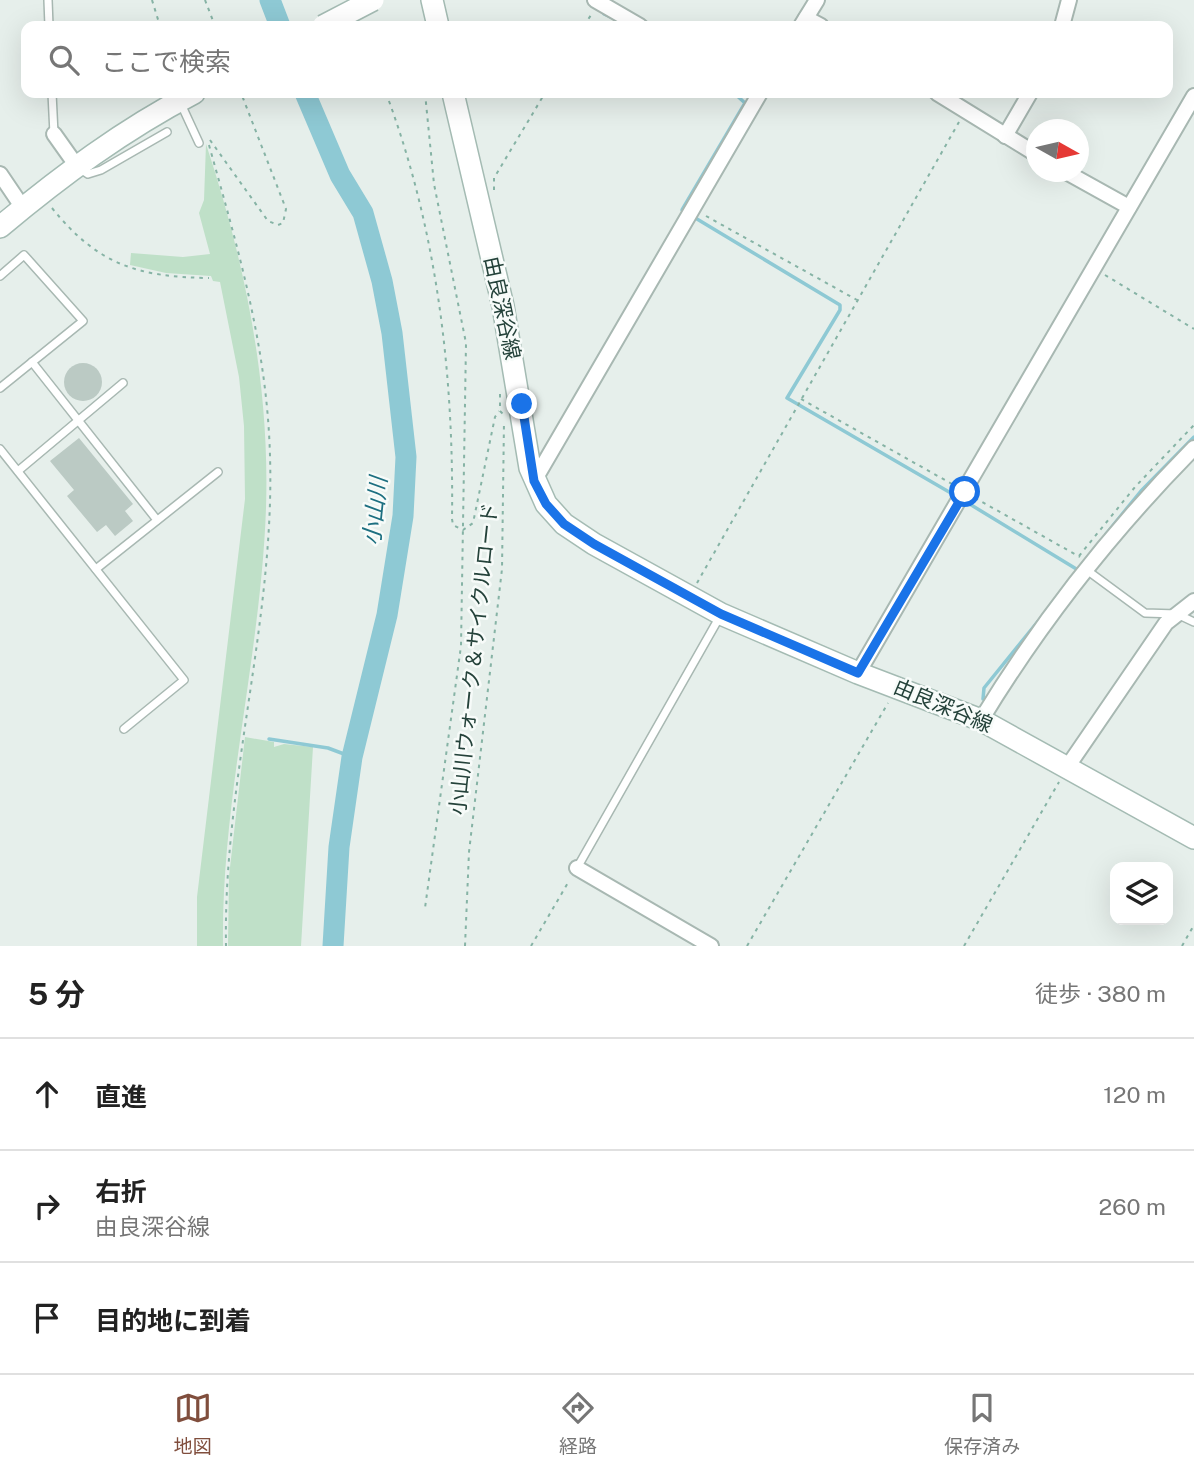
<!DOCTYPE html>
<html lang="ja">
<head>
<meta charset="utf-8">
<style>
	body { margin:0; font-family:"Public Sans","Noto Sans JP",sans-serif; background:#f2f2f2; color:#222 }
	.controls { position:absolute; right:21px; bottom:21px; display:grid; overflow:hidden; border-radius:14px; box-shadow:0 7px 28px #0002 }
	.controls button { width:63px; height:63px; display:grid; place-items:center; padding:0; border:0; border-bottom:2px solid #e0e0e0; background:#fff; color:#222; font:35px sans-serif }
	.compass { position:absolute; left:1026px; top:119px; width:63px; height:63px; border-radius:50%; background:#fff; box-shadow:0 7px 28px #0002; rotate:98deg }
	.stop { position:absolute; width:21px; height:21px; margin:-16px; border:5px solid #1a73e8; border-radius:50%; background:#fff }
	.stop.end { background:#1a73e8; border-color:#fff; box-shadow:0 2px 7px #0008 }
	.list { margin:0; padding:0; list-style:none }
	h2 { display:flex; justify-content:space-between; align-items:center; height:91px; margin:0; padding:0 28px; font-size:30px }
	h2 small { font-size:23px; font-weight:400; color:#767676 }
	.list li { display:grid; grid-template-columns:46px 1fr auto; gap:21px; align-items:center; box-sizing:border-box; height:112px; padding:0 28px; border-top:2px solid #e0e0e0 }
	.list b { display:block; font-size:26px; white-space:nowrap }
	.list p { margin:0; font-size:23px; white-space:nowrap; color:#767676 }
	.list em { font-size:23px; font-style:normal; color:#767676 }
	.icon { flex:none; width:38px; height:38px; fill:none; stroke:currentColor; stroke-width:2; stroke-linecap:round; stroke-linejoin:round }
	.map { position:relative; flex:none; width:1194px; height:946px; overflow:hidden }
	.search { position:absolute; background:#fff; box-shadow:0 7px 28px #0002; left:21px; right:21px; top:21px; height:77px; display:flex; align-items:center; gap:18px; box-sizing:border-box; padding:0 24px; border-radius:14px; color:#767676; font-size:26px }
	.sheet { height:427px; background:#fff }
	nav { display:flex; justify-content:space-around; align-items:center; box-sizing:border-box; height:98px; border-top:2px solid #e0e0e0; background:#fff; font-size:19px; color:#767676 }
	nav a { display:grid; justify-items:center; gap:4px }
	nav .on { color:#804e3d }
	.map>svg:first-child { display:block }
	.green { fill:#bfe0c8 }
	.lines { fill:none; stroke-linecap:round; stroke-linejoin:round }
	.stream { stroke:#8ec9d4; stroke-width:3.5 }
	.river { stroke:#8ec9d4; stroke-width:21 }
	.building { fill:#bbcac4 }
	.lane-casing { stroke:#a8b8b2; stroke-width:10 }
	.street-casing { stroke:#a8b8b2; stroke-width:18 }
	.secondary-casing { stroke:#a4bbb3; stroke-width:24 }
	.path { stroke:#86b3a5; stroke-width:2; stroke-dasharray:3.5 5; stroke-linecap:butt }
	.lane { stroke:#fff; stroke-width:7 }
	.street { stroke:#fff; stroke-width:14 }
	.secondary { stroke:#fff; stroke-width:21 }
	.secondary-bridge-casing { stroke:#a4bbb3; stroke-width:24; stroke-linecap:butt }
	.secondary-bridge { stroke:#fff; stroke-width:21 }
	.route { stroke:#1a73e8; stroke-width:9 }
	.labels { text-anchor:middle; stroke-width:5; stroke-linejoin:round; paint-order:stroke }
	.street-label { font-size:21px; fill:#24423a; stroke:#f7fbf9 }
	.water-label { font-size:23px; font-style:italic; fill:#1c6f80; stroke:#f7fbf9 }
</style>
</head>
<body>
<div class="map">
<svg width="1194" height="946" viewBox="0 0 1194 946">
	<rect width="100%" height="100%" fill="#e6efeb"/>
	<g class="green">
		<path d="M206,144C245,262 270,384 266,508C261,655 221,799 223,946H197V897L245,499L244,426L239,377L220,282L213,281L211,276L166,273L130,265L131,253L183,257L210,254L199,213L204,200Z"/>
		<path d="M245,737L274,742V747L284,744L313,747L301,946H228L229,876Z"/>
	</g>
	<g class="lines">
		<g class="stream">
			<path d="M604,14L615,19"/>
			<path d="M686,212L682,210L745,103L734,93"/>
			<path d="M692,216L840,305V310L787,398L956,496"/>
			<path d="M963,500L1078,570"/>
			<path d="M1106,534L1141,491L1194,437"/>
			<path d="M983,699L984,688L1052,604"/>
			<path d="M269,739L328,748L352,757"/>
		</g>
		<g class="river">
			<path d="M270,0L280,26"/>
			<path d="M305,93L340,175L363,213L382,281L392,333L406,457L403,516L387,615L352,757L339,847L333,946"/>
		</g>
	</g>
	<g class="building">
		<circle cx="83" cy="382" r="19"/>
		<path d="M79,438L133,504L125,511L133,521L115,536L106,525L97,532L67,496L74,490L50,461Z"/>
	</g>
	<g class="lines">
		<defs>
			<g id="lane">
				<path d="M48,0L49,26"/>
				<path d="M52,93L54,134"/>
				<path d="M181,104L199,143"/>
				<path d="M79,168L88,174L101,170L167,132"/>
				<path d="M0,276L24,255L83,321L0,388"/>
				<path d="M32,362L157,520"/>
				<path d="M0,449L184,680L124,729"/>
				<path d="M18,471L123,383"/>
				<path d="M96,569L218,472"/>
				<path d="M1088,571L1145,613L1177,614L1194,622"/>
				<path d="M577,868L719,618"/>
			</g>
			<g id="street">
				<path d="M595,0L640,26"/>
				<path d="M806,18L821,26"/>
				<path d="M801,26L817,0"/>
				<path d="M1062,26L1069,0"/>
				<path d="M937,93L1036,154"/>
				<path d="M54,134L76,165"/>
				<path d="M1005,136L1030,93"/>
				<path d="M1066,172L1129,207"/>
				<path d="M0,174L23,208"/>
				<path d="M534,481L760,93"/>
				<path d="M858,673L1194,96"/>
				<path d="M981,720C1040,623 1114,529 1194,448"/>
				<path d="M1068,766L1166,623L1194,601"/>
				<path d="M577,868L711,946"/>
			</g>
			<g id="secondary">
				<path d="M432,0L438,26"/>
				<path d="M453,93L503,306L530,468L546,504L564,524L594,544L721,614L858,673L981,720L1194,838"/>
				<path d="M0,227C61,176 123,130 194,93"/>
			</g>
		</defs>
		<use href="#lane" class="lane-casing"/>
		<use href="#street" class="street-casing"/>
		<use href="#secondary" class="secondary-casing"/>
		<g class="path">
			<path d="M152,0L160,26"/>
			<path d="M205,0L215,26"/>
			<path d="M584,26L591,15"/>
			<path d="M386,93C437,229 454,374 452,519L453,525L463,530L473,523L495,417L499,411"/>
			<path d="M425,93L434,184L466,343L461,646L425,908"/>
			<path d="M210,140L268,221L278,225L283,223L286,209L241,93"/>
			<path d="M209,145C238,249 267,346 270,456C275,620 223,782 226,946"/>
			<path d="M494,190V178L545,93"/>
			<path d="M52,208C98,265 138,277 209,278"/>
			<path d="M706,216L857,300"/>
			<path d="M1105,275L1194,329"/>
			<path d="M500,394V411L504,415"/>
			<path d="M801,399L952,484"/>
			<path d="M975,498L1080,557"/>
			<path d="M1079,556L1135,487L1194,425"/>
			<path d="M697,583L959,122"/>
			<path d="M465,946L469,852L502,569L504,421"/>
			<path d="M531,946L569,881"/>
			<path d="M747,946L888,703"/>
			<path d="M964,946L1059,782"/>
			<path d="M1182,946L1194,925"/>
		</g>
		<use href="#lane" class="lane"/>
		<use href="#street" class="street"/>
		<use href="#secondary" class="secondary"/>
		<defs>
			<path id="secondary-bridge" d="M323,26L373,0"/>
		</defs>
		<use href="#secondary-bridge" class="secondary-bridge-casing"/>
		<use href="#secondary-bridge" class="secondary-bridge"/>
	</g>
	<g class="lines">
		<path class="route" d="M522,404L534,481L546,504L564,524L594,544L721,614L858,673L965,492"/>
	</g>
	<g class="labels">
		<g class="street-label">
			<text transform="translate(502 308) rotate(78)" y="7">由良深谷線</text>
			<text transform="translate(474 659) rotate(-84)" y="7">小山川ウォーク＆サイクルロード</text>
			<text transform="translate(943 706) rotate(23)" y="7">由良深谷線</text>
		</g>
		<g class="water-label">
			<text transform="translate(375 511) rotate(-84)" y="8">小山川</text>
		</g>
	</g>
</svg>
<div class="controls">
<button><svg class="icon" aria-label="layers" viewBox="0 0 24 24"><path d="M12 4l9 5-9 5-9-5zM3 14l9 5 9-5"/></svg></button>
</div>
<svg class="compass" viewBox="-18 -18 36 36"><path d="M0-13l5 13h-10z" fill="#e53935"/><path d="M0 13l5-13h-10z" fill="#767676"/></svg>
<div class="stop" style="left:965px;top:492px"></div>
<div class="stop end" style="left:522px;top:404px"></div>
<div class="search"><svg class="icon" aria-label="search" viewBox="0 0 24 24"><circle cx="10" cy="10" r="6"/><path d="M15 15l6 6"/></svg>ここで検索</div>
</div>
<section class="sheet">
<h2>5 分<small>徒歩 · 380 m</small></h2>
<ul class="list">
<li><svg class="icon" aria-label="ahead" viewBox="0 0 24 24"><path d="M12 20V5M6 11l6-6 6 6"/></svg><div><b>直進</b></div><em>120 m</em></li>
<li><svg class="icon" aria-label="right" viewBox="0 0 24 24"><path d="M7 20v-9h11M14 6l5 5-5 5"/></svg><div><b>右折</b><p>由良深谷線</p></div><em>260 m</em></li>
<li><svg class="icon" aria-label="arrive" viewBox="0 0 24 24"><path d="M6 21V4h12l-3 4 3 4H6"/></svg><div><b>目的地に到着</b></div></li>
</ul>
</section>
<nav>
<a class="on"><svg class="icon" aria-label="map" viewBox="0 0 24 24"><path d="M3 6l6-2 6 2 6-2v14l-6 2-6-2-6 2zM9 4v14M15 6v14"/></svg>地図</a>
<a><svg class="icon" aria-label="directions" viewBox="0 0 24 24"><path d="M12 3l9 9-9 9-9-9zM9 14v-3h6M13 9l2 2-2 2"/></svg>経路</a>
<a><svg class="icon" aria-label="saved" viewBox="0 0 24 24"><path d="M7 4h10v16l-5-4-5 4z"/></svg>保存済み</a>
</nav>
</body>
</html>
